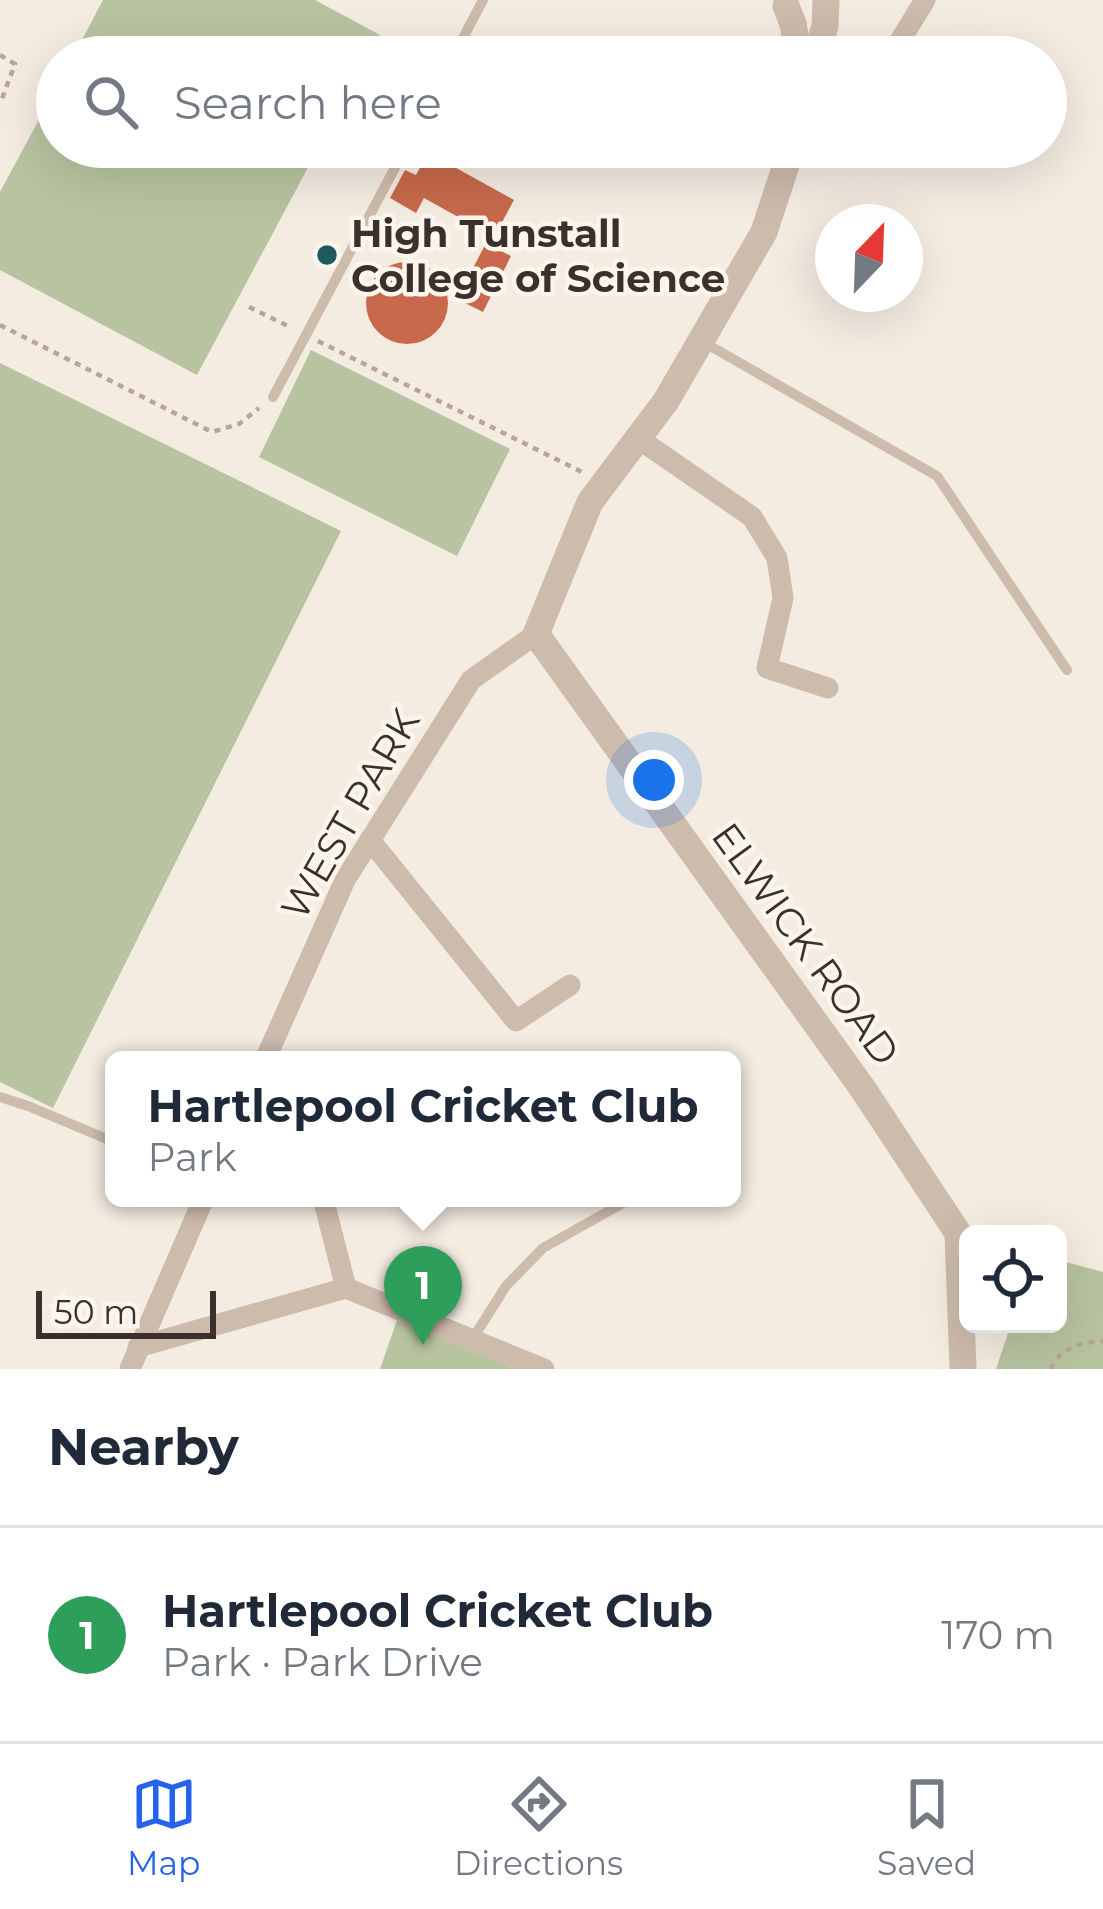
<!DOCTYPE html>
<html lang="en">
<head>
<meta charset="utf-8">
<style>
	body { margin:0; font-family:Montserrat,sans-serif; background:#f6f6f7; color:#1f2937 }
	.controls { position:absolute; right:36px; bottom:36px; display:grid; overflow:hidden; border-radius:18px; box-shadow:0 12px 48px #0002 }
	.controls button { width:108px; height:108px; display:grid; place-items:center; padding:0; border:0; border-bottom:3px solid #e0e1e3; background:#fff; color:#1f2937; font:60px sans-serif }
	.compass { position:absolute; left:815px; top:204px; width:108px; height:108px; border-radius:50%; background:#fff; box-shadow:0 12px 48px #0002; rotate:23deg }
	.scale { position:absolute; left:36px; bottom:30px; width:180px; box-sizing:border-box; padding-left:12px; border:6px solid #3b302b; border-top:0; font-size:33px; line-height:42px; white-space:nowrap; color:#3b302b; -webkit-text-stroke:9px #fbf5ee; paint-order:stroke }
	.you { position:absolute; left:654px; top:780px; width:42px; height:42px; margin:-30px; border:9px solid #fff; border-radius:50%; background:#1a73e8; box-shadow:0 0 0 18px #1a73e833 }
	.badge { display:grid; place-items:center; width:78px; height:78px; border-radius:50%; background:#2563eb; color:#fff; font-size:39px; font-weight:700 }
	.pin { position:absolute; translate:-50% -99px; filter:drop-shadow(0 3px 6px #0008) }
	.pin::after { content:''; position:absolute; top:63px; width:42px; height:36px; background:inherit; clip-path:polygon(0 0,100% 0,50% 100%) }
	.popup { position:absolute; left:105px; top:1051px; width:636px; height:156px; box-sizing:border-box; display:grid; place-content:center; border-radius:18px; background:#fff; filter:drop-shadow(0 3px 9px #0005); font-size:39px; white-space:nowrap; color:#747a83 }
	.popup b { font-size:45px; color:#1f2937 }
	.popup::after { content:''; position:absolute; left:50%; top:100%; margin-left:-24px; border:24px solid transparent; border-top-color:#fff }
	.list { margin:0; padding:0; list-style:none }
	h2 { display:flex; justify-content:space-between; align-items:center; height:156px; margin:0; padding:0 48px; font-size:51px }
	h2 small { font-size:39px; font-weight:400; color:#747a83 }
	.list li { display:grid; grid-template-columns:78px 1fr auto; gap:36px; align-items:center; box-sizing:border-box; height:216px; padding:0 48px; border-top:3px solid #e0e1e3 }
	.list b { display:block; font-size:45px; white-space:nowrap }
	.list p { margin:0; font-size:39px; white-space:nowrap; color:#747a83 }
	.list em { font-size:39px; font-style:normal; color:#747a83 }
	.icon { flex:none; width:66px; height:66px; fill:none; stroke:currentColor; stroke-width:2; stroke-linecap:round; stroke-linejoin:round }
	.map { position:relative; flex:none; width:1103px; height:1369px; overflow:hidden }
	.search { position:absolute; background:#fff; box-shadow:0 12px 48px #0002; left:36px; right:36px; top:36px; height:132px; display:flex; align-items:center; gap:30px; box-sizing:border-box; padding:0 42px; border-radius:66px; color:#747a83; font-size:45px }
	.sheet { height:372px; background:#fff }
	nav { display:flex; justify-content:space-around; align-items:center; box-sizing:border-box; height:168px; border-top:3px solid #e0e1e3; background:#fff; font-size:33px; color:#747a83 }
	nav a { display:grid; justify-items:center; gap:6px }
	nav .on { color:#2563eb }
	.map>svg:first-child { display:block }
	.green { fill:#b8c4a0 }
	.building { fill:#c8694b }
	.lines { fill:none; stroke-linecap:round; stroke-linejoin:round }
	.path { stroke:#b9a596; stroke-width:4.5; stroke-dasharray:6 6; stroke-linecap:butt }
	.service { stroke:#cdbbac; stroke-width:10 }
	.minor { stroke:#cdbbac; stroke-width:21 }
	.tertiary { stroke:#cdbbac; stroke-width:27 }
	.poi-dot { fill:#1f5a5e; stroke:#fbf5ee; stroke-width:4.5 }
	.labels { text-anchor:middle; stroke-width:9; stroke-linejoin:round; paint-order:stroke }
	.poi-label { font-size:39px; font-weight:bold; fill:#3b302b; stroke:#fbf5ee; text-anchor:start }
	.street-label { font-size:39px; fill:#3b302b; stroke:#fbf5ee }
</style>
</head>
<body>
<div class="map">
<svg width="1103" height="1369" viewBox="0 0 1103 1369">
	<rect width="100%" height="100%" fill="#f4ebe1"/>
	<g class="green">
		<path d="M103,0H315L380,35L368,57H73Z"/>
		<path d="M57,86V147H319L197,375L0,270V192Z"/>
		<path d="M311,350L510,449L457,556L259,457Z"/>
		<path d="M0,363L341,531L53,1108L0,1082Z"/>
		<path d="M1058,1260L1103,1272V1369H996L1011,1324H1058Z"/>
		<path d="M397,1320L516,1369H380Z"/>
	</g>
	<g class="building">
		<path d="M521,41L551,57H512Z"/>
		<path d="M431,147H442L454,154L449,164L514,200L494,237L424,198L416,213L390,198L405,170L416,175Z"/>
		<path d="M486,243L511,256L483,312L457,299Z"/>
		<circle cx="407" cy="303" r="41"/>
	</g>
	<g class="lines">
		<g class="path">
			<path d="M0,55L15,64L0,104"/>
			<path d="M249,307L292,328"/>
			<path d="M0,325L212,432L239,424L259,408"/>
			<path d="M318,341L582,472"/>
			<path d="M1051,1369C1059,1348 1082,1342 1103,1341"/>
		</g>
		<g class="service">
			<path d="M453,57L483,0"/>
			<path d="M705,343L937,476L1067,670"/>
			<path d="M273,397L406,147"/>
			<path d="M0,1097L28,1106L114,1142"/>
			<path d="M472,1340L506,1286L543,1248L632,1198"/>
		</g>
		<g class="minor">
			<path d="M890,57L925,0"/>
			<path d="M802,147L814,153L824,147"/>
			<path d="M639,439L752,517L777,558L783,598L767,668L828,688"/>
			<path d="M370,840L516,1021L570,985"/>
			<path d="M265,1060L345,880L471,680L536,634"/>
			<path d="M323,1198L346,1288"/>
			<path d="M138,1347L346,1288L544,1369"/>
			<path d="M130,1369L204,1198"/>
		</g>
		<g class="tertiary">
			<path d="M786,6L793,24L799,57"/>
			<path d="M816,57L825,26L826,0"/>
			<path d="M792,147L764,232L666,401L590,502L536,634L863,1089L958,1233L963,1369"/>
		</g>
	</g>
	<circle class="poi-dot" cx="327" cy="255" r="12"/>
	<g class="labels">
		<g class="poi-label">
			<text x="351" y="247">High Tunstall<tspan x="351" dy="45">College of Science</tspan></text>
		</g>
		<g class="street-label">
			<text transform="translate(350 814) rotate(-60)" y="14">WEST PARK</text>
			<text transform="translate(806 944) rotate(54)" y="14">ELWICK ROAD</text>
		</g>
	</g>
</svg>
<div class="controls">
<button><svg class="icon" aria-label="locate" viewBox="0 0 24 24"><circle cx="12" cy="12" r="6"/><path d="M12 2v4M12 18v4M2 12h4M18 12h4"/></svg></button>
</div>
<svg class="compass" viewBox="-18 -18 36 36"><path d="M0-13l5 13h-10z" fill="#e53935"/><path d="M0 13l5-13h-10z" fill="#747a83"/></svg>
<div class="scale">50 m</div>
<div class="you"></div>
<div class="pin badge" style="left:423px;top:1345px;background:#2e9e5b">1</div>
<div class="popup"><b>Hartlepool Cricket Club</b>Park</div>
<div class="search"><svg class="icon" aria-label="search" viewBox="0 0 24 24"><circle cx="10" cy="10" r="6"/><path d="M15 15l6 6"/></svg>Search here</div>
</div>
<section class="sheet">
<h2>Nearby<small></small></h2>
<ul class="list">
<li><span class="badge" style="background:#2e9e5b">1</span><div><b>Hartlepool Cricket Club</b><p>Park · Park Drive</p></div><em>170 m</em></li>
</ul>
</section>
<nav>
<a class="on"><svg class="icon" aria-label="map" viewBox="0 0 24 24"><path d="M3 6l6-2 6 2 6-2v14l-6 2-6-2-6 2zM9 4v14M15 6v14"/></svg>Map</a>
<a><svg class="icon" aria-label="directions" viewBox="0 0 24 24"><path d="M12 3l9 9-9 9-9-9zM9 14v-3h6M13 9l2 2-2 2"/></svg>Directions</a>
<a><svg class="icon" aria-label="saved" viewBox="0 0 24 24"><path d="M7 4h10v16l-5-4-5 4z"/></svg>Saved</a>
</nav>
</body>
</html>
